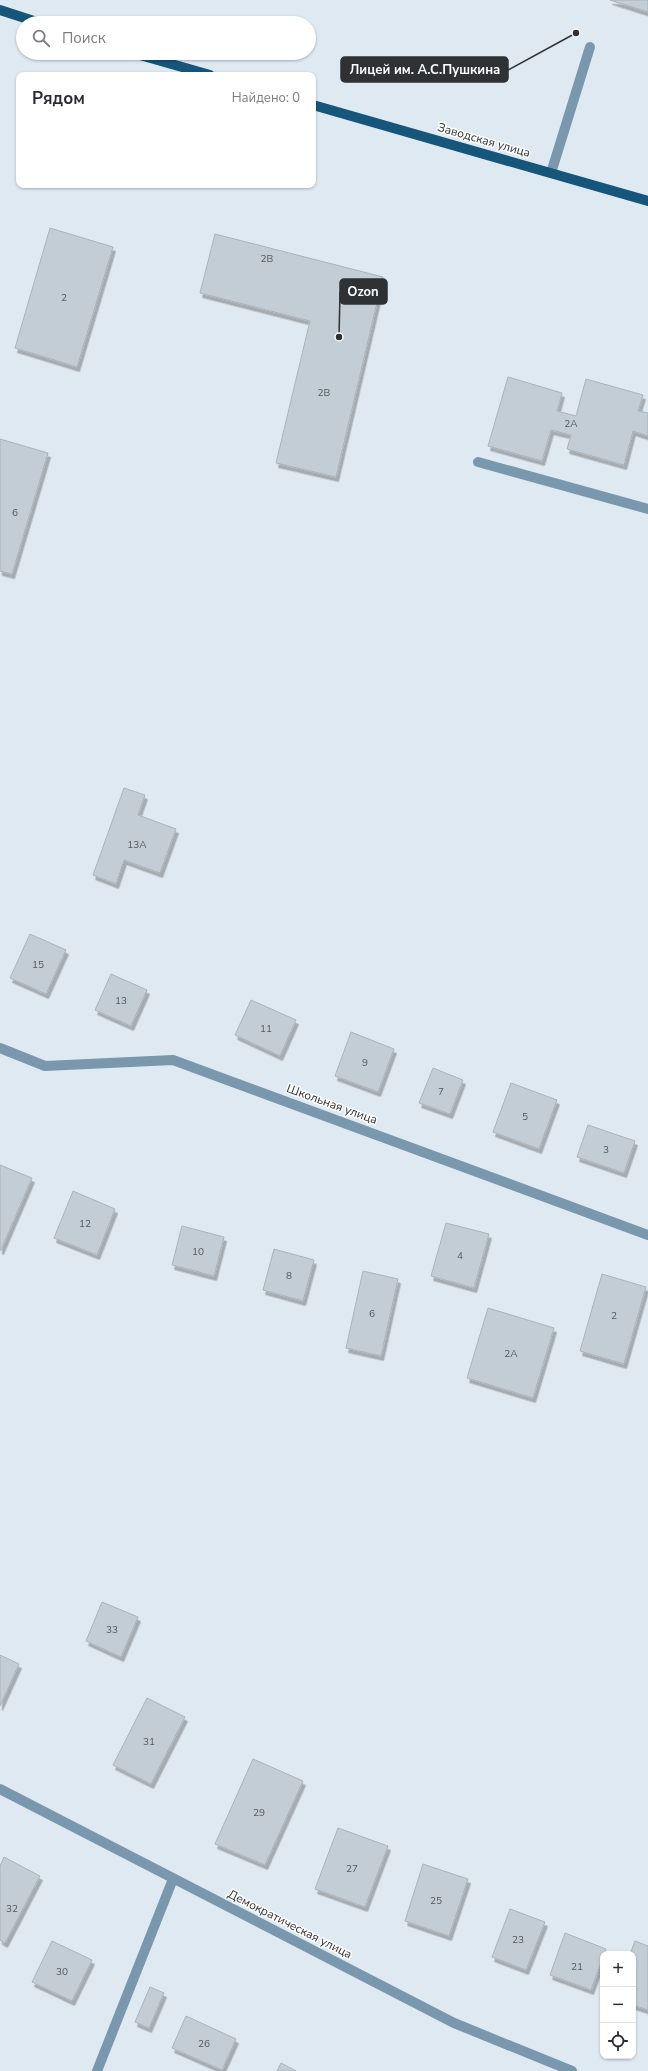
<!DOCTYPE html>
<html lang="ru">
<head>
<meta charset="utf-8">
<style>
	body { margin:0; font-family:"Nunito Sans",sans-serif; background:#f7f7f7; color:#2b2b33 }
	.controls { position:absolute; right:12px; bottom:12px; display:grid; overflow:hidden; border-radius:8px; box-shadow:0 1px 3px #0004 }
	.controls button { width:36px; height:36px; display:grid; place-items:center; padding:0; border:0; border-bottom:1px solid #e1e1e2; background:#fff; color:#2b2b33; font:20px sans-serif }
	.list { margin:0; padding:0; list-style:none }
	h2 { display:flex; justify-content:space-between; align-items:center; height:52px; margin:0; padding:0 16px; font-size:17px }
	h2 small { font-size:13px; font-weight:400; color:#7c7c81 }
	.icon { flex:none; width:22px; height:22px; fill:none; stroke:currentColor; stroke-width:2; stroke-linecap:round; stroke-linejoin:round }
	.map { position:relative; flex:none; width:648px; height:2071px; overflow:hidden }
	.search { position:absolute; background:#fff; box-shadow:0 1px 3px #0004; left:16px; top:16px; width:300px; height:44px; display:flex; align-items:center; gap:10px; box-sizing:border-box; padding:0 14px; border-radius:22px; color:#7c7c81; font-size:15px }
	.panel { position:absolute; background:#fff; box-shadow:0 1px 3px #0004; left:16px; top:72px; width:300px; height:116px; border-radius:8px }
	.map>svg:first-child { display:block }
	.building { fill:#c3cdd5; stroke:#a9b3ba; filter:url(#shadow) }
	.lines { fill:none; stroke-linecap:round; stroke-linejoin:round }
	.minor { stroke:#7a98ad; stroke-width:10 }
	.major { stroke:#15567a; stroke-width:10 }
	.labels { text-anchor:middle; stroke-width:3; stroke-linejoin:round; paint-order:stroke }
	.number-label { font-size:10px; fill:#53595d }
	.street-label { font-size:12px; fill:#2e3235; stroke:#fff }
	.leader { fill:none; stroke:#2e3235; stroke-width:1.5 }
	.callout-dot { fill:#2e3235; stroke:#fff; stroke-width:1.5 }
	.callout { fill:#2e3235; stroke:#2e3235; stroke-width:1.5 }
	.callout-label { font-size:13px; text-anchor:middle; font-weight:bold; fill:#fff }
</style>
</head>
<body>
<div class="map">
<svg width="648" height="2071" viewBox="0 0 648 2071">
	<defs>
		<filter id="shadow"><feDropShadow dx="2.5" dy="4.5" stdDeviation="0" flood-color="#0004"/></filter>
	</defs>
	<rect width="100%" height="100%" fill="#dfe9f1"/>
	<g class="building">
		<path d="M610,0H648V12Z"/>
		<path d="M50,228L113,247L77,367L15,348Z"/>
		<path d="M215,234L383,277L336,477L276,463L310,321L200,293Z"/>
		<path d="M508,377L562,393L557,411L576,416L586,379L643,395L638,411L648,413V436L633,431L624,465L567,449L571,435L551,430L542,461L488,446Z"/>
		<path d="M0,439L48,453L12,574L0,571Z"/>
		<path d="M124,788L145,795L138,815L176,829L160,873L124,860L116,884L93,875Z"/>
		<path d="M30,934L66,950L46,994L10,978Z"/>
		<path d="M111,974L147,990L131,1026L95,1010Z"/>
		<path d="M251,1000L296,1020L280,1056L235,1035Z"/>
		<path d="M351,1032L394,1049L378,1092L335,1076Z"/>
		<path d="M433,1068L463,1080L450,1114L419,1103Z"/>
		<path d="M511,1083L557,1100L539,1149L493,1132Z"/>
		<path d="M588,1125L635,1141L624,1173L577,1157Z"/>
		<path d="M0,1165L32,1178L1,1250H0Z"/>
		<path d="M73,1191L115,1209L97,1255L54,1238Z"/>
		<path d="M446,1223L489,1234L474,1288L431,1276Z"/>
		<path d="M182,1226L224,1237L214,1276L172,1265Z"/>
		<path d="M274,1249L314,1260L303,1301L263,1290Z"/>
		<path d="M363,1271L398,1279L381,1356L346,1348Z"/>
		<path d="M602,1274L646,1287L624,1364L580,1351Z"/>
		<path d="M488,1308L554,1328L533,1398L467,1378Z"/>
		<path d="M102,1602L138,1617L121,1657L86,1641Z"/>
		<path d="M0,1655L19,1664L0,1706Z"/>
		<path d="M147,1698L185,1717L151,1784L113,1765Z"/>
		<path d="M253,1759L303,1781L265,1865L215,1844Z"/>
		<path d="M338,1828L388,1846L365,1907L315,1889Z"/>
		<path d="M4,1857L40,1876L5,1943L0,1940V1866Z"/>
		<path d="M423,1864L468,1879L449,1936L405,1921Z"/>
		<path d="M510,1909L545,1922L526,1970L492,1957Z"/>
		<path d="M565,1933L606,1949L591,1990L550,1975Z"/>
		<path d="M52,1941L92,1960L72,2001L32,1982Z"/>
		<path d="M635,1941L648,1946V2010L633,2005V1954H630Z"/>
		<path d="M150,1987L164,1993L149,2028L135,2022Z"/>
		<path d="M186,2016L236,2039L222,2070L172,2048Z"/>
		<path d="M281,2063L296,2071H277Z"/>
	</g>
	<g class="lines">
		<g class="minor">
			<path d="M551,173L590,47"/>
			<path d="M478,462L648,509"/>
			<path d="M0,1048L45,1066L173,1060L648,1235"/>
			<path d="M0,1789L454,2023L572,2071"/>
			<path d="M97,2071L173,1879"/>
		</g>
		<g class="major">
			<path d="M0,10L40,23"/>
			<path d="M133,53L210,75"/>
			<path d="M313,105L648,201"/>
		</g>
	</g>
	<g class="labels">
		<g class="number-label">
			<text x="267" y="262">2В</text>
			<text x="64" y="301">2</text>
			<text x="324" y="396">2В</text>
			<text x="571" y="427">2А</text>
			<text x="15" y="516">6</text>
			<text x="137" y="848">13А</text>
			<text x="38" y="968">15</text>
			<text x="121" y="1004">13</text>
			<text x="266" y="1032">11</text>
			<text x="365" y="1066">9</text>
			<text x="441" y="1095">7</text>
			<text x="525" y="1120">5</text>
			<text x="606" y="1153">3</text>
			<text x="85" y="1227">12</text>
			<text x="198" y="1255">10</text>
			<text x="460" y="1259">4</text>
			<text x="289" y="1279">8</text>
			<text x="372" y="1317">6</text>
			<text x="614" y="1319">2</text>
			<text x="511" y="1357">2А</text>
			<text x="112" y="1633">33</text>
			<text x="149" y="1745">31</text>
			<text x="259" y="1816">29</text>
			<text x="352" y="1872">27</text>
			<text x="436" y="1904">25</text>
			<text x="12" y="1912">32</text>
			<text x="518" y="1943">23</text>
			<text x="577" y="1970">21</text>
			<text x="62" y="1975">30</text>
			<text x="204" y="2047">26</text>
		</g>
		<g class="street-label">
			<text transform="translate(484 140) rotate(16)" y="4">Заводская улица</text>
			<text transform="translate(332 1104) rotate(20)" y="4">Школьная улица</text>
			<text transform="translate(290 1924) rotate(27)" y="4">Демократическая улица</text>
		</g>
	</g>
	<path class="leader" d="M576 33L508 70M339 337L340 292"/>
	<g class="callout-dot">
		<circle cx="576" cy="33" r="4"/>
		<circle cx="339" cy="337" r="4"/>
	</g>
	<g class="callout">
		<rect x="341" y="57" width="167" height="25" rx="4"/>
		<rect x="340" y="279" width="47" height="25" rx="4"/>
	</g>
	<g class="callout-label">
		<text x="425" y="74">Лицей им. А.С.Пушкина</text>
		<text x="363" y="296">Ozon</text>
	</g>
</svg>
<div class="controls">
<button>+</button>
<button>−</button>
<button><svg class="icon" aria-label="locate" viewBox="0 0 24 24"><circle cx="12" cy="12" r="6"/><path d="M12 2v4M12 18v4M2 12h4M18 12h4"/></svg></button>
</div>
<div class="search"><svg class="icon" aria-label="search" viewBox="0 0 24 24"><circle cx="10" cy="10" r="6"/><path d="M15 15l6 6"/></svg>Поиск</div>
<section class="panel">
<h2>Рядом<small>Найдено: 0</small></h2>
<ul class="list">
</ul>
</section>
</div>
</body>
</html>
